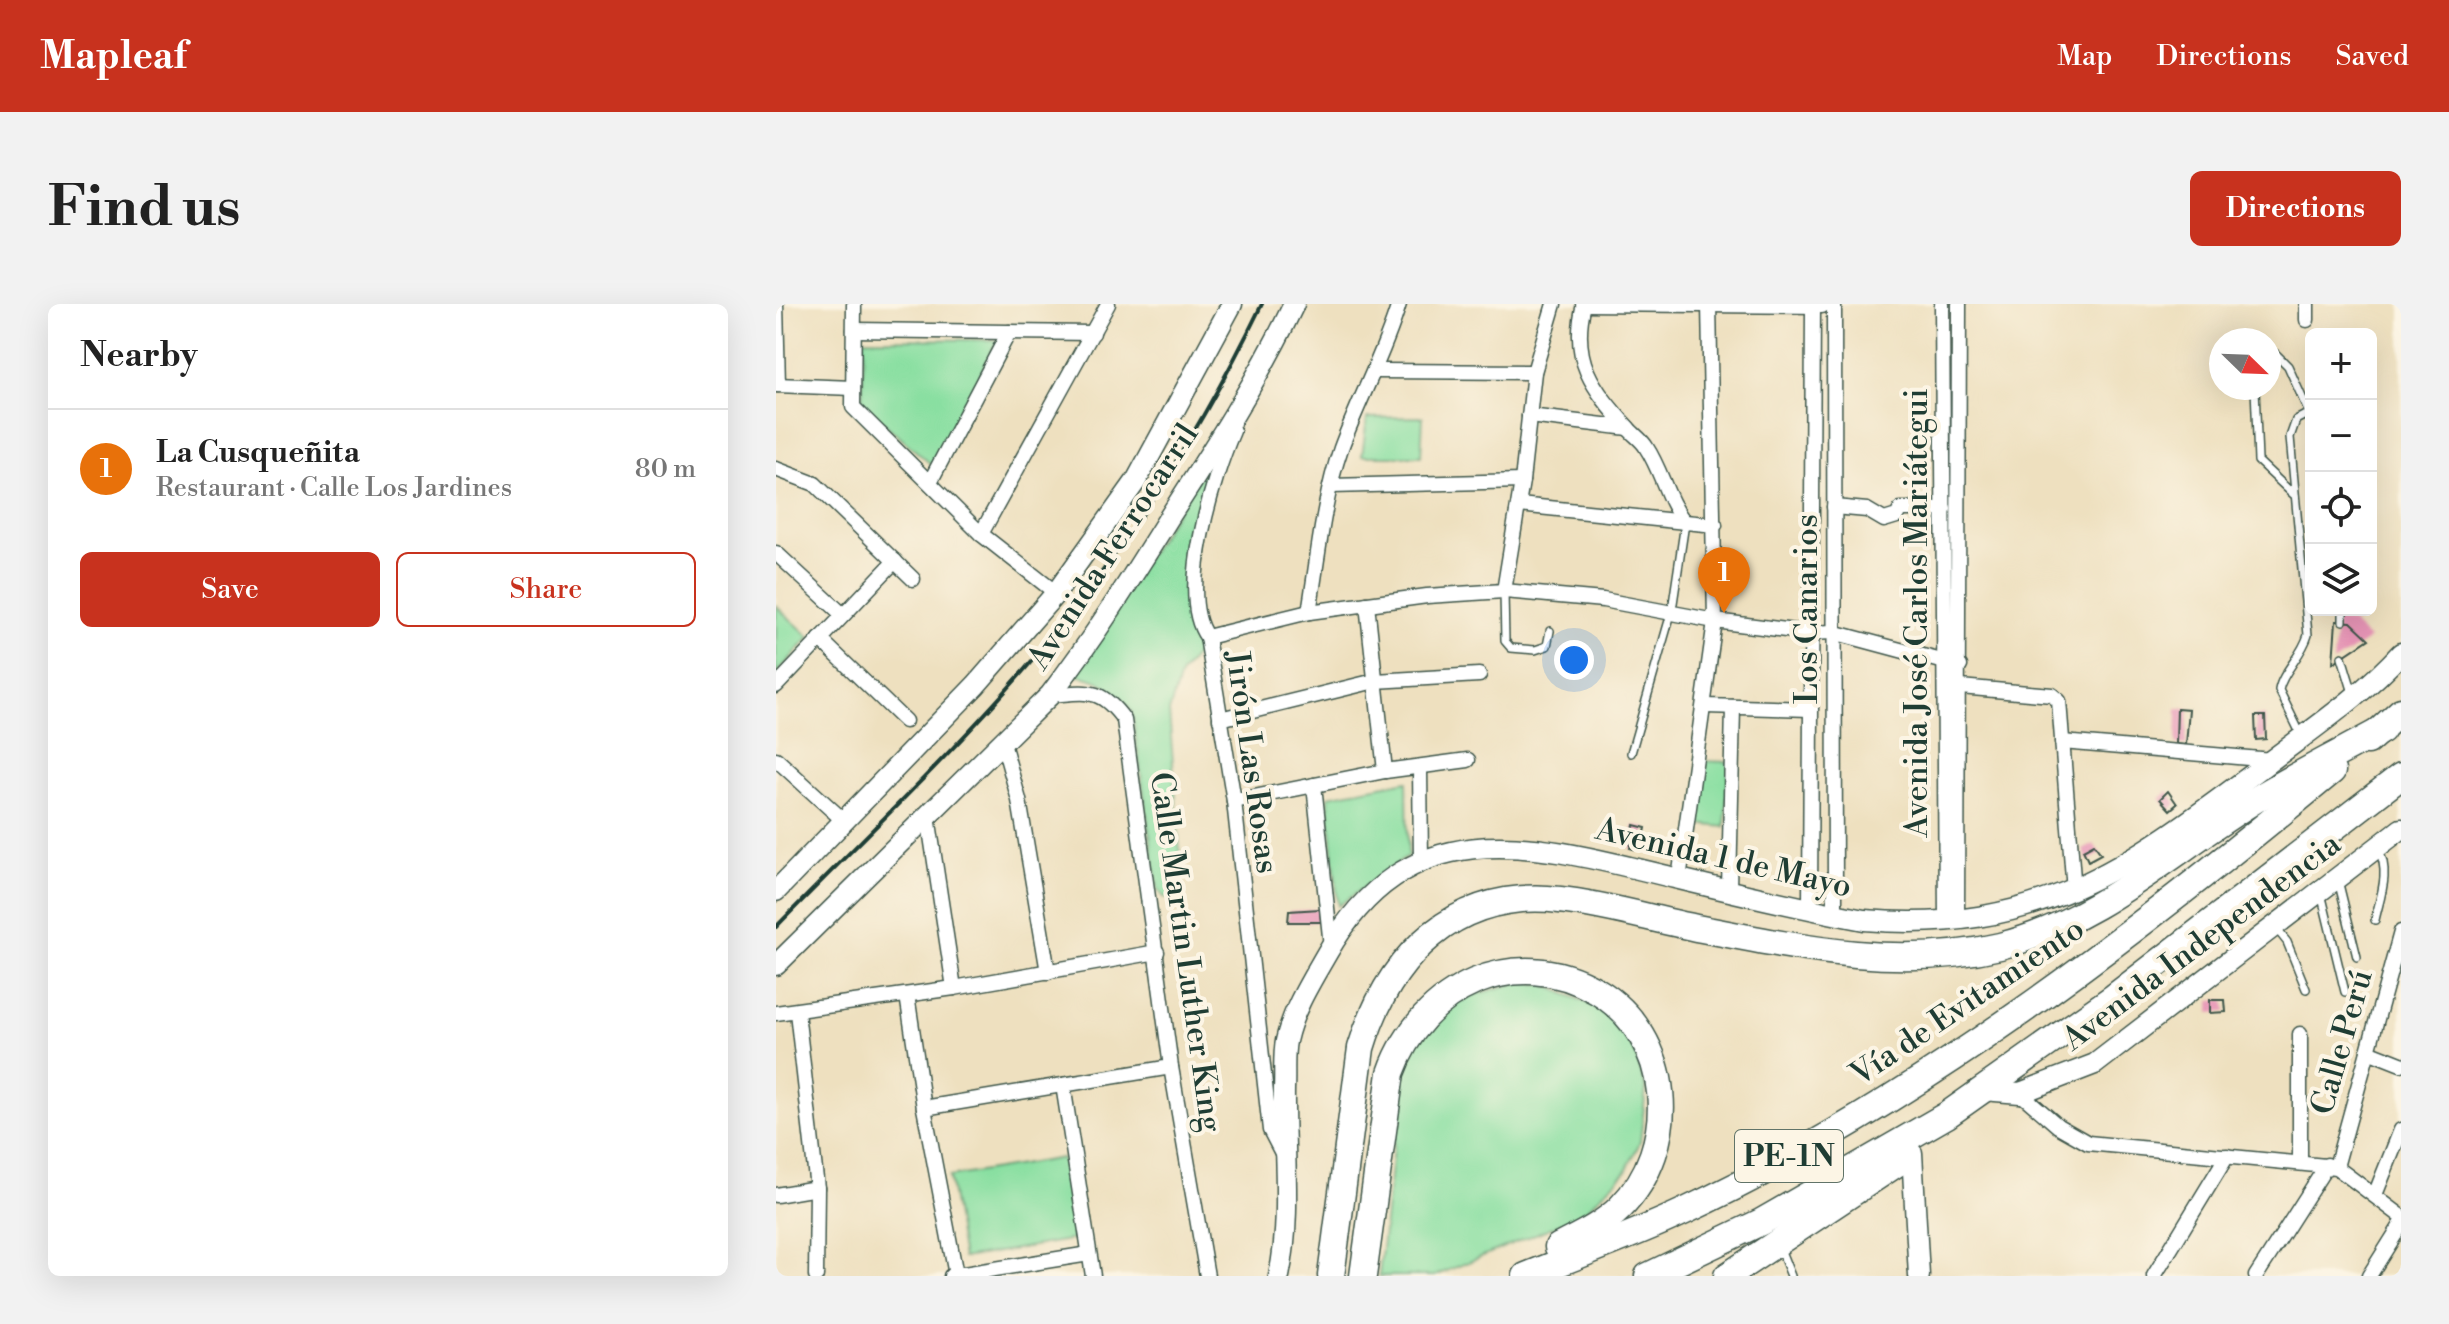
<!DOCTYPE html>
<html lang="en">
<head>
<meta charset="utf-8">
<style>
	body { margin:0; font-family:"Libre Bodoni",serif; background:#f2f2f2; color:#222 }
	.controls { position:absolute; right:24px; top:24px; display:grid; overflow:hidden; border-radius:12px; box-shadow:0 8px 32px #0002 }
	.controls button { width:72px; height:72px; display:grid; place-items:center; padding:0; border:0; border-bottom:2px solid #e0e0e0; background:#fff; color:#222; font:40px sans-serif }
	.compass { position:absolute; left:1433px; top:24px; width:72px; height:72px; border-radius:50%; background:#fff; box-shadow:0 8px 32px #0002; rotate:113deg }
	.you { position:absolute; left:798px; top:356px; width:28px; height:28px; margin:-20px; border:6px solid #fff; border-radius:50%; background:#1a73e8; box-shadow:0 0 0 12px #1a73e833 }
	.badge { display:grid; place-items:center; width:52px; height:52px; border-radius:50%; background:#c8321e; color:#fff; font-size:26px; font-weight:700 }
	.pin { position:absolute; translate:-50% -66px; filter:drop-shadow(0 2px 4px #0008) }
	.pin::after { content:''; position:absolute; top:42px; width:28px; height:24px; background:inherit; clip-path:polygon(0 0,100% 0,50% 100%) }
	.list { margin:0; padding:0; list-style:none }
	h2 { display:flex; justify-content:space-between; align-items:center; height:104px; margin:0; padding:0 32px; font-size:34px }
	h2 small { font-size:26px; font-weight:400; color:#767676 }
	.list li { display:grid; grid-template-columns:52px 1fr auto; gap:24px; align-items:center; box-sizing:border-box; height:120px; padding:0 32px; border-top:2px solid #e0e0e0 }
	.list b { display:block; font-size:30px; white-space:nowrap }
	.list p { margin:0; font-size:26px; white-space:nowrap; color:#767676 }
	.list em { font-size:26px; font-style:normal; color:#767676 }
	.actions { display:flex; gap:16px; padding:24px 32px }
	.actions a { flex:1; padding:18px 0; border:2px solid #c8321e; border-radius:12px; text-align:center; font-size:28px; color:#c8321e }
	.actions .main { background:#c8321e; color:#fff }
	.icon { flex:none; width:44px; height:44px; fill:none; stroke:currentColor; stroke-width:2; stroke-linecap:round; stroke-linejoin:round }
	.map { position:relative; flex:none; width:1625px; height:972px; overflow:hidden; border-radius:12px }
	header { display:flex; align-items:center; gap:48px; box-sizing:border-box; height:112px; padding:0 40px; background:#c8321e; color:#fff }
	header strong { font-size:38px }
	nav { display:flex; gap:44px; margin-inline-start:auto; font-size:28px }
	.intro { display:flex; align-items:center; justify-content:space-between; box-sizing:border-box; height:192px; padding:0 48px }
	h1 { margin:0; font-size:56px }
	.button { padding:20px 36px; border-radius:12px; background:#c8321e; color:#fff; font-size:28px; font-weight:700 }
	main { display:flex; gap:48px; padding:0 48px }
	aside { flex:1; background:#fff; border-radius:12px; box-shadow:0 8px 32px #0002 }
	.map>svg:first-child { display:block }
	.green { fill:#89dfa1; stroke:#548e6a; stroke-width:2 }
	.building { fill:#e795b6 }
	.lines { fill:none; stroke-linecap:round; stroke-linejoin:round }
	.lane-casing { stroke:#3e5549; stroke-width:10 }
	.street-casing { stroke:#3e5549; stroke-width:17 }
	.secondary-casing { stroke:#3e5549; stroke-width:23 }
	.highway-casing { stroke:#3e5549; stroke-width:29 }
	.lane { stroke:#fff; stroke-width:7 }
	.street { stroke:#fff; stroke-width:14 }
	.secondary { stroke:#fff; stroke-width:20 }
	.highway { stroke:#fff; stroke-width:26 }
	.rail { stroke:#1f3d34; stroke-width:4 }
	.labels { text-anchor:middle; stroke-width:8; stroke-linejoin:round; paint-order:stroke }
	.shield { fill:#fcf5e5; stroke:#617469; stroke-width:2 }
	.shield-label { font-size:30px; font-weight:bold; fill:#1f3d34 }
	.street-label { font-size:32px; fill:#1f3d34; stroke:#fcf5e5 }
</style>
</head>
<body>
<header>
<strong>Mapleaf</strong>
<nav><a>Map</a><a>Directions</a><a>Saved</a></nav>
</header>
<div class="intro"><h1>Find us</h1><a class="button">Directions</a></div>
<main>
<aside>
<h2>Nearby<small></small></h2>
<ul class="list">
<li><span class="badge" style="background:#e8710a">1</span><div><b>La Cusqueñita</b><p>Restaurant · Calle Los Jardines</p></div><em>80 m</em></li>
</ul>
<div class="actions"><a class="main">Save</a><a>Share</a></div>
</aside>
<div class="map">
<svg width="1625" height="972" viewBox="0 0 1625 972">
	<rect width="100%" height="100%" fill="#fcf5e5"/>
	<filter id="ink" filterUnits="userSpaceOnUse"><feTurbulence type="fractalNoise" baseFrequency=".0125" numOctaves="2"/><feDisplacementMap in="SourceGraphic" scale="16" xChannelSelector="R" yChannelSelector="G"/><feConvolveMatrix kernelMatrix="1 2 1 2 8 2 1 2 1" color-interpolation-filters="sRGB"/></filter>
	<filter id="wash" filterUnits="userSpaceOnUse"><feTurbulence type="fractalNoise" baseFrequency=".006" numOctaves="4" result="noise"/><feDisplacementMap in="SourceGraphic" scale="32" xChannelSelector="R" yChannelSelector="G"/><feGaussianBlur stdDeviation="1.8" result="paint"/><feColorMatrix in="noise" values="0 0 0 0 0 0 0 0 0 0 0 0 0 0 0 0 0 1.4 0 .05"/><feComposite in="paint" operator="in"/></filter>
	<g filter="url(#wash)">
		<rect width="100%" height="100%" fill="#eee0bf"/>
		<g class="green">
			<path d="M88,35L221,36L158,163L86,100Z"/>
			<path d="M647,113L645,152H586L591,114Z"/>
			<path d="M455,123L421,208L416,282L423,347L404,371L393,408L407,588L404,592L389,594L382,586L356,409C344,387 319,370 294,372Z"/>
			<path d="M0,302L34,333L0,370Z"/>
			<path d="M924,457L953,458L949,523L919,520Z"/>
			<path d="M631,477L632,552L562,602L552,492Z"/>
			<path d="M744,678L769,681L814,700L833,712L858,745L870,784L864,838L850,867L805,911L659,972H603L625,773L641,738L679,696Z"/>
			<path d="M286,854L299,935L187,954L173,873Z"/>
		</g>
		<g id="blocks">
			<g class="building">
				<path d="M1560,317L1575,318L1593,335L1557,359Z"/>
				<path d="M1401,404L1413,405L1410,441L1400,440Z"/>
				<path d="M1479,412H1489L1490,435L1480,436Z"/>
				<path d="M1392,487L1401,500L1394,506L1384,495Z"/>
				<path d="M858,521L870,524L865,547L854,544Z"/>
				<path d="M1318,540L1325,550L1312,557L1307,546Z"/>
				<path d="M544,605L545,618H512L513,607Z"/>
				<path d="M1434,696H1449L1450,708L1434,709Z"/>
			</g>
		</g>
	</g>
	<g filter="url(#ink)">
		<use href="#blocks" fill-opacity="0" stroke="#3e5549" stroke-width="2"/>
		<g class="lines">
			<defs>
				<g id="lane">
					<path d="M1493,50H1500L1512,62L1533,109"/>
					<path d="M1479,84L1482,157L1517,190"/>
					<path d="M728,288L729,337L735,344L759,346L771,342L774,327"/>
					<path d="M1567,317V306"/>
					<path d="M1566,353L1577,389"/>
					<path d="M1526,433L1503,386C1506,368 1526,352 1532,331L1514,133L1520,116L1535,108"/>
					<path d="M855,449L896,306L909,219"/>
					<path d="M1562,576L1581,653"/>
					<path d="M1545,589L1569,688"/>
					<path d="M1599,616C1604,593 1615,567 1602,545"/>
					<path d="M1499,623L1511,638L1530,685"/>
					<path d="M1003,942L1015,972"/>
				</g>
				<g id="street">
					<path d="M0,0L2,81"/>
					<path d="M78,0L77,103L205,230L280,289"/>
					<path d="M807,0L1046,2"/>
					<path d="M808,0C794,56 816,84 853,125C858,131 866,136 870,143C886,167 891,197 909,219"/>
					<path d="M1058,0L1059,610"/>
					<path d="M1166,0L1170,617"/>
					<path d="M1531,0V16"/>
					<path d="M78,26L317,29"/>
					<path d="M601,67L758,68"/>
					<path d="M0,81L77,84"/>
					<path d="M753,112L852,124"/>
					<path d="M457,127C438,171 400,291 431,333L458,497L494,826L507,851"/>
					<path d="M0,165L39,180L137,275"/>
					<path d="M154,178L233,28"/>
					<path d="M555,182L746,177"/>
					<path d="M743,201L939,221"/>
					<path d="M1058,203L1091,206L1108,216L1121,212L1125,205H1168"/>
					<path d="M205,230L332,0"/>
					<path d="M0,249L67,311"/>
					<path d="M728,287L746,177L758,68L778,0"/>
					<path d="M591,300L609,467"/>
					<path d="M533,308C542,254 547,196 565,144C583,95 608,50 623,0"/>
					<path d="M431,333L533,308L651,292L728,287L827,296L939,317L1034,329L1057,328L1184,362"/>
					<path d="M44,335L129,417"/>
					<path d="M0,382L119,257"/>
					<path d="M1184,383L1276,391L1283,397L1298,587"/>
					<path d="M274,391C313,388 324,383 348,416L395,763L431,972"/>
					<path d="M930,402L1034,405"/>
					<path d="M444,415L599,377L703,371"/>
					<path d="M1286,438L1496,456"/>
					<path d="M227,439L243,496L272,668"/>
					<path d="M0,455L68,517"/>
					<path d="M644,463L645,558"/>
					<path d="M538,481L555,642"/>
					<path d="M458,497L609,467L692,456"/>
					<path d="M152,512L178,684"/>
					<path d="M903,575L939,317L933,0"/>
					<path d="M953,585L957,403"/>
					<path d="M1034,605L1037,0"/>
					<path d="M1181,617L1183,0"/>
					<path d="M131,691L148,804L180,971"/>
					<path d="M21,708L41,884L40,972"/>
					<path d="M0,709L178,684L381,648"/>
					<path d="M1524,730V859"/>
					<path d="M1592,747L1625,760"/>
					<path d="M287,781L317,972"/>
					<path d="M1244,789L1282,822L1312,839L1560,863L1625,912"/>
					<path d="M148,804L395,763"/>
					<path d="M1560,863L1625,628"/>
					<path d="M0,891L41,884"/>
					<path d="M1599,891L1625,826"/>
					<path d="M175,972L313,950"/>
					<path d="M1378,972L1451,852"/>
					<path d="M1480,972L1551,861"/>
					<path d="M1593,972L1625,921"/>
				</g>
				<g id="secondary">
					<path d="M0,587L200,381L280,289L360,177L456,0"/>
					<path d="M0,661L274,391C318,334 356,273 394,212C438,144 483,74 518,0"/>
					<path d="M1207,786L1244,789L1319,760L1625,525"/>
					<path d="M1136,849L1143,972"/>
					<path d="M503,972C516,912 507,847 508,785C509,770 507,752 510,737C517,705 535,677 551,649C635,501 763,541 899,574C961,589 1025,604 1088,616C1265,631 1355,561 1489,461C1535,426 1586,392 1625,349"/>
				</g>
				<g id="highway">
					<path d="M1592,437L1625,407"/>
					<path d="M555,972L585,744C613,651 680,584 784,596C833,601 882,617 931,626C1028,645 1126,665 1224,642C1322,618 1396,547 1479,496C1520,471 1564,449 1606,426"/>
					<path d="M587,972L615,769C645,684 739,638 821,687C898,733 905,843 844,904C827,921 803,932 782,943"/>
					<path d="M750,972C802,951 856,932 907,908C1140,799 1358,631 1556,467"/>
					<path d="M872,972L985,918L1171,811L1338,693L1625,472"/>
					<path d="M951,972L1132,852"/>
				</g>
			</defs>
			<use href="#lane" class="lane-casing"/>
			<use href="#street" class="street-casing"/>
			<use href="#secondary" class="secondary-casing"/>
			<use href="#highway" class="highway-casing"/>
			<use href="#lane" class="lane"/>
			<use href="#street" class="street"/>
			<use href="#secondary" class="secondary"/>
			<use href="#highway" class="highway"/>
			<path class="rail" d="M0,623C83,538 171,455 249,365C343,256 423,130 486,0"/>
		</g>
	</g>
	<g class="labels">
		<rect class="shield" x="959" y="826" width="108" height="52" rx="6"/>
		<g class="shield-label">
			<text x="1013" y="862">PE-1N</text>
		</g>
		<g class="street-label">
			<text transform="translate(336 242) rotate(-57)" y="11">Avenida Ferrocarril</text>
			<text transform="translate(1030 305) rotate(-90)" y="11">Los Canarios</text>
			<text transform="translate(1140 309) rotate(-90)" y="11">Avenida José Carlos Mariátegui</text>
			<text transform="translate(477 458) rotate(82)" y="11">Jirón Las Rosas</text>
			<text transform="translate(948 553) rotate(13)" y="11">Avenida 1 de Mayo</text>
			<text transform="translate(1425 637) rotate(-37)" y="11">Avenida Independencia</text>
			<text transform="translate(411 648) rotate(82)" y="11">Calle Martin Luther King</text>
			<text transform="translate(1191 697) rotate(-34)" y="11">Vía de Evitamiento</text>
			<text transform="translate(1565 738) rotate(-74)" y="11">Calle Perú</text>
		</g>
	</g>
</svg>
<div class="controls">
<button>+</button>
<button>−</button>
<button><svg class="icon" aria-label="locate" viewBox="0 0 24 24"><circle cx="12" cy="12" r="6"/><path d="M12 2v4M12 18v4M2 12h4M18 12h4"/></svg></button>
<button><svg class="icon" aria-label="layers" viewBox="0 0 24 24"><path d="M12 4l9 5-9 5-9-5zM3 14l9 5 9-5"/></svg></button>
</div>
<svg class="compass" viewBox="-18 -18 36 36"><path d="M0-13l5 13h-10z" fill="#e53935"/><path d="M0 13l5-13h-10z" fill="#767676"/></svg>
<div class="you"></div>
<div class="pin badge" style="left:948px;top:309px;background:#e8710a">1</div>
</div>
</main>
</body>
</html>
